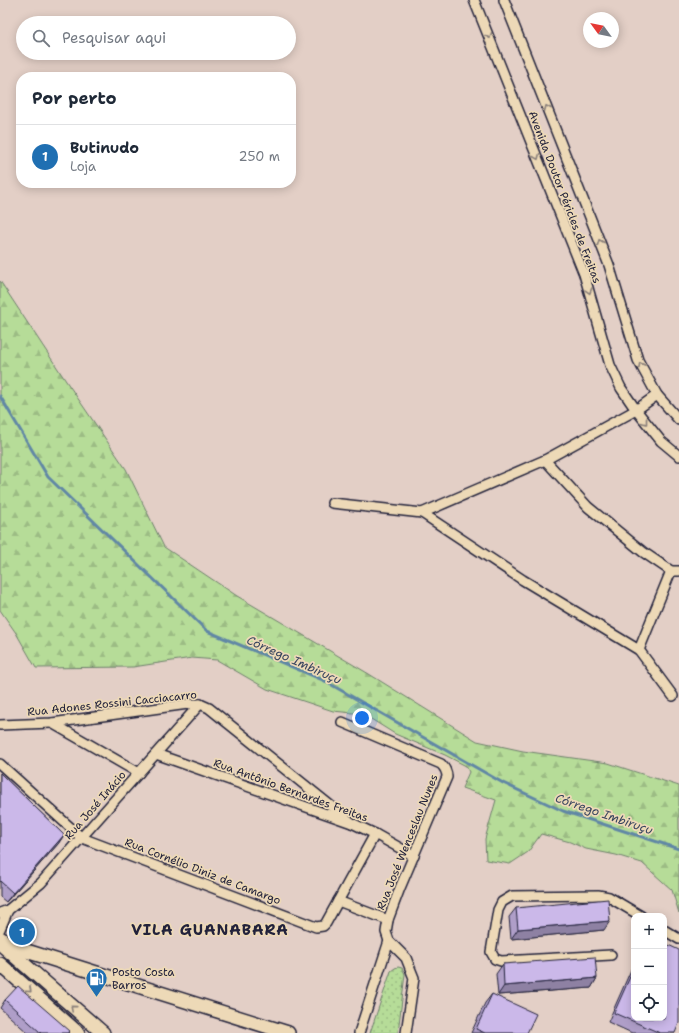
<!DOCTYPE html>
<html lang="pt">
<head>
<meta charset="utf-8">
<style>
	body { margin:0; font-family:"Shantell Sans",sans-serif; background:#f2f2f3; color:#1f2937 }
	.controls { position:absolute; right:12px; bottom:12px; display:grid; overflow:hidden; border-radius:8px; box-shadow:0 2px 10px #0003 }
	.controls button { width:36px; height:36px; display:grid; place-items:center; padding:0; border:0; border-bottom:1px solid #e0e1e3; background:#fff; color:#1f2937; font:20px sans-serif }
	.compass { position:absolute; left:583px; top:12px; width:36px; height:36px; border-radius:50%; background:#fff; box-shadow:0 2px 10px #0003; rotate:303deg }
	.you { position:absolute; left:362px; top:718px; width:14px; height:14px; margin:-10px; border:3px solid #fff; border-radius:50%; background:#1a73e8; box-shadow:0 0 0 6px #1a73e833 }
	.badge { display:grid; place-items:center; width:26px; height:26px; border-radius:50%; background:#1f6fb2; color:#fff; font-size:13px; font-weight:700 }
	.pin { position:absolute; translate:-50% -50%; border:2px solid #fff; box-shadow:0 1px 4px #0006 }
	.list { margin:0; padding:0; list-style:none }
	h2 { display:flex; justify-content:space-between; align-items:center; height:52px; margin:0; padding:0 16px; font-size:17px }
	h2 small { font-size:13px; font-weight:400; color:#747a83 }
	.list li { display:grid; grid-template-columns:26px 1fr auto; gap:12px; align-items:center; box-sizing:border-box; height:64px; padding:0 16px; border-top:1px solid #e0e1e3 }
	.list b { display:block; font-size:15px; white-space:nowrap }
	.list p { margin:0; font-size:13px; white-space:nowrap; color:#747a83 }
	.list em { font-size:13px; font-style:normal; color:#747a83 }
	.icon { flex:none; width:22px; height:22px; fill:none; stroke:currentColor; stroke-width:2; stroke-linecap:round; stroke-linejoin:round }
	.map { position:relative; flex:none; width:679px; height:1033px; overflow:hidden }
	.search { position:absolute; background:#fff; box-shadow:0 2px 10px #0003; left:16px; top:16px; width:280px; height:44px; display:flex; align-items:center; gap:10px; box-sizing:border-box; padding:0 14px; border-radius:22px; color:#747a83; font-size:15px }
	.panel { position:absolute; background:#fff; box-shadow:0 2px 10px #0003; left:16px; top:72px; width:280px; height:116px; border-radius:16px }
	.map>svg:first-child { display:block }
	.forest { fill:url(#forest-firs); stroke:#6c7f6a }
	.park { fill:url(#park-dots); stroke:#6c7f6a }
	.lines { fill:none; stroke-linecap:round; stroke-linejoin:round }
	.stream { stroke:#6187a5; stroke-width:3 }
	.street-casing { stroke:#22223b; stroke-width:12 }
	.secondary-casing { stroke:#22223b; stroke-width:16 }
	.street { stroke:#edd9b7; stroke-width:9 }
	.secondary { stroke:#edd9b7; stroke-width:13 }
	.wall { fill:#af9ec8; stroke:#22223b }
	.shaded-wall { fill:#8e81a3; stroke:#22223b }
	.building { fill:#cbb8e9; stroke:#22223b }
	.oneway { stroke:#887e79 }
	.labels { text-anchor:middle; stroke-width:3.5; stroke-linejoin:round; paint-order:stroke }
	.street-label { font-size:11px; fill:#22223b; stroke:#edd9b7 }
	.poi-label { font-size:11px; fill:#22223b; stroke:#edd9b7; text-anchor:start }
	.water-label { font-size:12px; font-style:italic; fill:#37445e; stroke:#edd9b7 }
	.district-label { font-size:15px; font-weight:bold; letter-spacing:1px; fill:#22223b; stroke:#edd9b7 }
</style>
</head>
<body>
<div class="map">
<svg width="679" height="1033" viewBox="0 0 679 1033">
	<defs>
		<pattern id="forest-firs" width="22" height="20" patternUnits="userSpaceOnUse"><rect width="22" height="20" fill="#b6dc98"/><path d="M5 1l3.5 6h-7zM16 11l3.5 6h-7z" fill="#9cbc84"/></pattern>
		<pattern id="park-dots" width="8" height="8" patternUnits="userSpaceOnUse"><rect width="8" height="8" fill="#b6dc98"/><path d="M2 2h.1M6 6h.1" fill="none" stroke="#9cbc84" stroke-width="1.8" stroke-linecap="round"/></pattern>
	</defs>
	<rect width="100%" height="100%" fill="#e3cfc6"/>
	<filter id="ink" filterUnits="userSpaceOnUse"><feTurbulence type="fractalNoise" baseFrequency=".025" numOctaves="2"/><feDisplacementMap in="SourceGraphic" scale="8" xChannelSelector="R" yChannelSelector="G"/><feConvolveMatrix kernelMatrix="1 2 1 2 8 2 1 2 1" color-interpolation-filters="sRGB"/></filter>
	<g filter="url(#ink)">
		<path class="forest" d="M0,281L66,381L126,469L164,547L237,596L369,674L477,741L523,751L608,763L679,786V913L672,890L642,863L616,855L586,849L570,842L541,834L528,852L510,864L486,860L485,839L496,800L462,788L469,772L466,766L445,755L395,734L363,714L333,711L267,689L217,660L192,658L133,667L36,668L16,633L0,610Z"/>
		<path class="park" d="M395,968L398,967L402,968L405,974L398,1033H370L391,971Z"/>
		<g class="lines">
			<path class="stream" d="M0,396L48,477L207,631L323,680L503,783L563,811L679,849"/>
			<defs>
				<g id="street">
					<path d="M474,0L584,274L610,365L621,388L636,410L661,441L679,456"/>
					<path d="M504,0L609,265L638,360L657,395L679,420"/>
					<path d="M545,460L588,507L643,552L671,571H679"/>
					<path d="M332,503L422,513L523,580L639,650L673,696"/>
					<path d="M422,513L545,460L636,410L657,395"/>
					<path d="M639,650L671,571"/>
					<path d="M342,722L441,764C445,768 447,771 447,777L400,888L388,920L386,932L389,941L406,958L414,978L406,1033"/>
					<path d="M52,723L139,773"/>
					<path d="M0,725L52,723L188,704H200L209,708L352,823"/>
					<path d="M156,754L352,823L375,834L414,856"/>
					<path d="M0,764L82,838L316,927L323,926L326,923L375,834"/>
					<path d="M338,901L388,920"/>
					<path d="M0,913L8,910L41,883L200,704"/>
					<path d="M0,929L8,910"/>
					<path d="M664,930L679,939"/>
					<path d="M611,955L501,961L495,959L491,952L498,910L502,902L512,896L598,895L609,897L641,916"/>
					<path d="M359,1033L389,941"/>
				</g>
				<g id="secondary">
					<path d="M0,938L6,942L20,949L288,1033"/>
					<path d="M2,945L103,1033"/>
					<path d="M0,964L78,1033"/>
				</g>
			</defs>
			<use href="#street" class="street-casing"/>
			<use href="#secondary" class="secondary-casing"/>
			<use href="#street" class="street"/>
			<use href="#secondary" class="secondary"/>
		</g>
		<g class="wall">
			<path d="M0,773L64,835L58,844L6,902L0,897Z"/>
			<path d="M516,908L604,930L511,939L509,917Z"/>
			<path d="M634,963V1018L675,1033H632L608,1022Z"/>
			<path d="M503,964L597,978L591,988L498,995L496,974Z"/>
			<path d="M492,994L527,1033H471L485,1003Z"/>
			<path d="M5,1000L68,1033H28L0,1008Z"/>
		</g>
		<g class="shaded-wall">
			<path d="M64,835L58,844L6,902L13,893Z"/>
			<path d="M610,921L604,930L511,939L518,929Z"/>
			<path d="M597,978L591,988L498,995L504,986Z"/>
		</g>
		<g class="building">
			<path d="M0,773L64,835L13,893L0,881Z"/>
			<path d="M608,899L610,921L518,929L516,908Z"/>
			<path d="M664,943L679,950V1023L675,1033H660L614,1013L634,968V1018H664Z"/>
			<path d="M595,957L597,978L504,986L503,964Z"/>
			<path d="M18,986L70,1031L68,1033H41L5,1000Z"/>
			<path d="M492,994L536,1014L527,1033H485L476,1029Z"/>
		</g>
		<defs><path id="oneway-chevron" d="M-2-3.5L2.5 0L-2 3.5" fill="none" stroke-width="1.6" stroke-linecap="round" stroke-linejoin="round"/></defs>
		<g class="oneway">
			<use href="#oneway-chevron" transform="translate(489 36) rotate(68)"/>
			<use href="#oneway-chevron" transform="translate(547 108) rotate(-112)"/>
			<use href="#oneway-chevron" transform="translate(537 157) rotate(68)"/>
			<use href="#oneway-chevron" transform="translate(600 242) rotate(-112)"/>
			<use href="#oneway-chevron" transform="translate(589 291) rotate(74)"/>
			<use href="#oneway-chevron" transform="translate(641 365) rotate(-117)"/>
			<use href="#oneway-chevron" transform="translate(645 422) rotate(52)"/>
			<use href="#oneway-chevron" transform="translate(29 990) rotate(42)"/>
			<use href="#oneway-chevron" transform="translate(73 1008) rotate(-139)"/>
		</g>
	</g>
	<defs>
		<symbol id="fuel-pin" viewBox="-11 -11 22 30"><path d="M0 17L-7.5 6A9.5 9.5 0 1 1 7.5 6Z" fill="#1f6fb2" stroke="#edd9b7"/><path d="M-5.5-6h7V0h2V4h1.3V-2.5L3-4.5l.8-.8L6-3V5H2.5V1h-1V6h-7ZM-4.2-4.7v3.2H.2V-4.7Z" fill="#fff"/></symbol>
	</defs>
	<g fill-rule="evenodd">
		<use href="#fuel-pin" x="84" y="966" width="25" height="34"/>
	</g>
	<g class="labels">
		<g class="street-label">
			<text transform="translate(565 197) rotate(69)" y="4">Avenida Doutor Péricles de Freitas</text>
			<text transform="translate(112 703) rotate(-6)" y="4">Rua Adones Rossini Cacciacarro</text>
			<text transform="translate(291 790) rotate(20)" y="4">Rua Antônio Bernardes Freitas</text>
			<text transform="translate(95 805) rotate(-49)" y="4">Rua José Inácio</text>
			<text transform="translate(407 842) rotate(-68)" y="4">Rua José Wenceslau Nunes</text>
			<text transform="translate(203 871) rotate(21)" y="4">Rua Cornélio Diniz de Camargo</text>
		</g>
		<g class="poi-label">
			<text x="112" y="976">Posto Costa<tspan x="112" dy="13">Barros</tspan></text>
		</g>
		<g class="water-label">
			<text transform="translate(294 660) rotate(24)" y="4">Córrego Imbiruçu</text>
			<text transform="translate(604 814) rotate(19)" y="4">Córrego Imbiruçu</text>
		</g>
		<g class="district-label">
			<text x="210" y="935">VILA GUANABARA</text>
		</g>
	</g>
</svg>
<div class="controls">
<button>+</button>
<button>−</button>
<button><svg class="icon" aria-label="locate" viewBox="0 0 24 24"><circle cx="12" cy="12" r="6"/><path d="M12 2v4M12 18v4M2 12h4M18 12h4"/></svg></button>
</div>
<svg class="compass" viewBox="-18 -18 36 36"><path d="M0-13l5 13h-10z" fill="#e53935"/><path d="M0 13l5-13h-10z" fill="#747a83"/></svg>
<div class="you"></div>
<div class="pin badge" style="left:22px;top:932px">1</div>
<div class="search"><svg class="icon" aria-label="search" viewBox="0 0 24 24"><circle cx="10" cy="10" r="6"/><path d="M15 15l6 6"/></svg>Pesquisar aqui</div>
<section class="panel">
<h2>Por perto<small></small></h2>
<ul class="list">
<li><span class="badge">1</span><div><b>Butinudo</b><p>Loja</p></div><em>250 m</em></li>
</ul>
</section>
</div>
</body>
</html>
